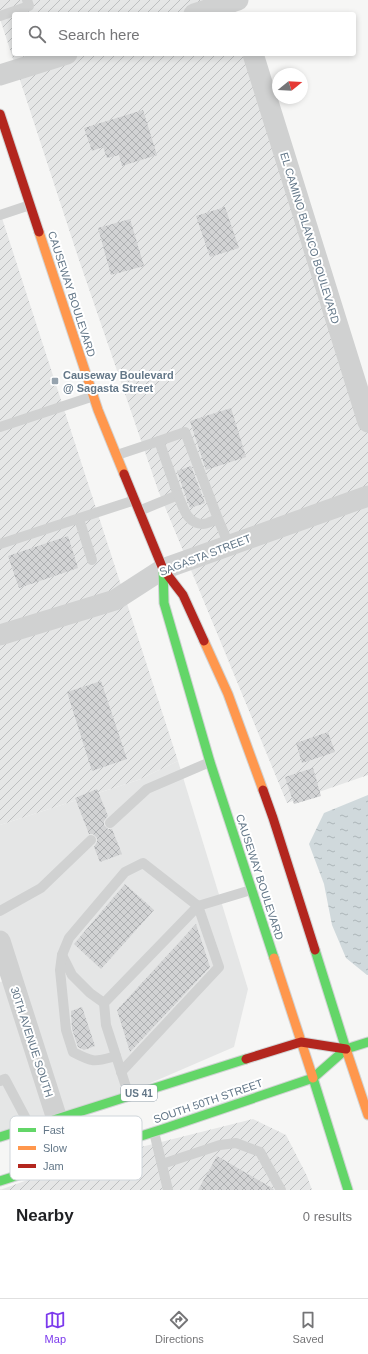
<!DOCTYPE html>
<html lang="en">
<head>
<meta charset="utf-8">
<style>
	body { margin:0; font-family:Arial,sans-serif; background:#f6f6f6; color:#202124 }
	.compass { position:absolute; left:272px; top:68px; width:36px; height:36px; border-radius:50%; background:#fff; box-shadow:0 2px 6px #0003; rotate:72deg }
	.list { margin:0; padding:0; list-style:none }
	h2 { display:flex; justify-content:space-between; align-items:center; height:52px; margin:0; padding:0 16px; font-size:17px }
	h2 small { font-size:13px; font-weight:400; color:#757577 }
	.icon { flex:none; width:22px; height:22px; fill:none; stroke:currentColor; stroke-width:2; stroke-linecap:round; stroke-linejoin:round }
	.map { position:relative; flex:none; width:368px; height:1190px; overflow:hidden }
	.search { position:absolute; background:#fff; box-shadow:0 2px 6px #0003; left:12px; right:12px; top:12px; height:44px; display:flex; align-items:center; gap:10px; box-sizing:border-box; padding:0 14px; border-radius:4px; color:#757577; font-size:15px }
	.sheet { height:108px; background:#fff }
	nav { display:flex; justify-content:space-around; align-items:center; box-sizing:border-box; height:56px; border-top:1px solid #e0e0e0; background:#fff; font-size:11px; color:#757577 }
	nav a { display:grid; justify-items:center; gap:2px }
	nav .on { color:#7c3aed }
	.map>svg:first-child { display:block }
	.built { fill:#e5e6e6 }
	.industrial { fill:url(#industrial-furrows) }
	.water { fill:url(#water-ripples) }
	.building { fill:url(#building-cross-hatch) }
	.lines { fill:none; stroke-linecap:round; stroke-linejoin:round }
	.fast-casing { stroke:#d1d3d4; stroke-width:11 }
	.slow-casing { stroke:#d1d3d4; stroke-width:11 }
	.jam-casing { stroke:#d1d3d4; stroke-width:11 }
	.lane { stroke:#d0d1d1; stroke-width:10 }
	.street { stroke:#d0d1d1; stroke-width:21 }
	.fast { stroke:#63d668; stroke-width:9 }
	.slow { stroke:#ff974d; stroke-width:9 }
	.jam { stroke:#b3261e; stroke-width:9 }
	.poi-dot { fill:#96a3ae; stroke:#fff; stroke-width:1.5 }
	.labels { text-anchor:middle; stroke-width:4; stroke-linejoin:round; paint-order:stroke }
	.shield { fill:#fff; stroke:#92a0ac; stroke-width:1 }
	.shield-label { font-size:10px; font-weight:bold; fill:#637788 }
	.street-label { font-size:11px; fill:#637788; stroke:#fff }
	.poi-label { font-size:11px; font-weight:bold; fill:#637788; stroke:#fff; text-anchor:start }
	.key { fill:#fff; stroke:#d0d6db; stroke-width:1 }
	.key-label { font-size:11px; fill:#637788 }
</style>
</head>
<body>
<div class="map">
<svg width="368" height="1190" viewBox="0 0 368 1190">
	<defs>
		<pattern id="industrial-furrows" width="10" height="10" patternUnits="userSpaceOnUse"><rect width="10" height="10" fill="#e5e6e6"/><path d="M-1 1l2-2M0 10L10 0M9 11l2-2" fill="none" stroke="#bdbfc0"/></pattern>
		<pattern id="water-ripples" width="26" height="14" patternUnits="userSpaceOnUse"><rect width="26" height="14" fill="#d0d9dc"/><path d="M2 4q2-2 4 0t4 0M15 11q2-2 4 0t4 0" fill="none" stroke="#acb5b8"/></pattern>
		<pattern id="building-cross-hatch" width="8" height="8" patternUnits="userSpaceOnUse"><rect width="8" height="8" fill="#d2d3d4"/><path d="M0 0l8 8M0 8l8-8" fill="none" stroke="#aeb0b2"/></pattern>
	</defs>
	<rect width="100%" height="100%" fill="#f6f6f5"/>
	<g class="built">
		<path d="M178,761L248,989L234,1047L139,1088L58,1114L0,930V825L138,780Z"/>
		<path d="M12,978L56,1120L0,1138V982Z"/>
	</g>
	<g class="industrial">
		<path d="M0,0H233L237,14H14V54H250L368,430V775L287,803L158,490L78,257L0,19Z"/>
		<path d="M0,212L178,761L138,780L0,825Z"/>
		<path d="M253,1119L286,1135L307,1176L312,1190H0L69,1165Z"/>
	</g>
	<path class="water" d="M368,795V975H367L346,958L332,925L324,884L309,844L324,813Z"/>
	<g class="building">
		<path d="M143,110L157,155L122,166L119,155L107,158L103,147L92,151L84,128Z"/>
		<path d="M225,207L239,248L210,257L196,216Z"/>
		<path d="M130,219L144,266L111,275L98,228Z"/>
		<path d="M231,408L246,457L206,470L190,421Z"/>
		<path d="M191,466L205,503L190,508L177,471Z"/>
		<path d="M68,536L78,568L19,588L8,556Z"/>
		<path d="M101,681L127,759L92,771L67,692Z"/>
		<path d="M328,732L335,752L302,763L296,743Z"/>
		<path d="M313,768L321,796L294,804L285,777Z"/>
		<path d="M97,789L108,816L104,821V825L108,829H112L122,854L100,862L94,847L97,842V838L93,834H89L75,798Z"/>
		<path d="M125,884L154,910L101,969L74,944Z"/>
		<path d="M196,924L210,967L130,1052L117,1010Z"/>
		<path d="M82,1007L95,1046L84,1050L78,1047L72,1029L71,1011Z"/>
		<path d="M217,1156L272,1188L274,1190H198Z"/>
	</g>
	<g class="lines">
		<defs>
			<g id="fast">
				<path d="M163,569L164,603L210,762L274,958"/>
				<path d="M315,950L346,1049"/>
				<path d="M313,1078L348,1190"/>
				<path d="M0,1137L246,1059"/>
				<path d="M0,1181L163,1129L313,1078L346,1049L368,1042"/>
			</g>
			<g id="slow">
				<path d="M39,232L98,410L124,474"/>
				<path d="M204,641L228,694L263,790"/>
				<path d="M274,958L313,1078"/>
				<path d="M346,1049L368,1115"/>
			</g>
			<g id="jam">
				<path d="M0,114L39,232"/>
				<path d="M124,474L163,569L183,595L204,641"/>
				<path d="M263,790L273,818L315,950"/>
				<path d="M246,1059L301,1042L346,1049"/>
			</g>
		</defs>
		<use href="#fast" class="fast-casing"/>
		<use href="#slow" class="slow-casing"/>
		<use href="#jam" class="jam-casing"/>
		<g class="lane">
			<path d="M0,16L29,6L27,0"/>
			<path d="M0,215L30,205"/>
			<path d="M0,427L94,396"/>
			<path d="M159,441L185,432L218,519"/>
			<path d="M117,455L159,441L178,495L139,511"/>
			<path d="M178,495C183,507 187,524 203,524C207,524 214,520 218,519L229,545"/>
			<path d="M79,519L92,560"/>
			<path d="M0,544L135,500"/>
			<path d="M110,823L147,789L210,762"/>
			<path d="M0,911L41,888L91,840"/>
			<path d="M62,955L72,975L90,993L104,1003"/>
			<path d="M116,1056C94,1062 94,1063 73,1052L66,1030L60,970L62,955L69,938L125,872L143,863L198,906L219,967L121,1072"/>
			<path d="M0,1081L5,1079L31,1128"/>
			<path d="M129,1096L106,1025L104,1003L198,906L251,890"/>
			<path d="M154,1132L168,1190"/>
			<path d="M162,1164L220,1145L236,1143L260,1152L281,1190"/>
		</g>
		<g class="street">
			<path d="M194,14L238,0"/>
			<path d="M253,54L368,422"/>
			<path d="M0,75L67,54"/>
			<path d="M0,635L115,600L163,569L368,496"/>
			<path d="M0,941L57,1119"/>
		</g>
		<use href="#fast" class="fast"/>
		<use href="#slow" class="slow"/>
		<use href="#jam" class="jam"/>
	</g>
	<rect class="poi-dot" x="51" y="377" width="8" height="8" rx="2"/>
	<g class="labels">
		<rect class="shield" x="121" y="1085" width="36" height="16" rx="3"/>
		<g class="shield-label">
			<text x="139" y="1097">US 41</text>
		</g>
		<g class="street-label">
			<text transform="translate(310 238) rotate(73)" y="4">EL CAMINO BLANCO BOULEVARD</text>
			<text transform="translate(72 294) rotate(72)" y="4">CAUSEWAY BOULEVARD</text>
			<text transform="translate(205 555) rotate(-21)" y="4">SAGASTA STREET</text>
			<text transform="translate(260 877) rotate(72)" y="4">CAUSEWAY BOULEVARD</text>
			<text transform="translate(32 1042) rotate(72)" y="4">30TH AVENUE SOUTH</text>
			<text transform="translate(208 1101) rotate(-19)" y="4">SOUTH 50TH STREET</text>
		</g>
		<g class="poi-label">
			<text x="63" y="379">Causeway Boulevard<tspan x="63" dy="13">@ Sagasta Street</tspan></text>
		</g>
	</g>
	<rect x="10" y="1116" width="132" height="64" rx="6" class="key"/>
	<rect x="18" y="1128" width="18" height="4" fill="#63d668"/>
	<rect x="18" y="1146" width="18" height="4" fill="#ff974d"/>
	<rect x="18" y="1164" width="18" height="4" fill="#b3261e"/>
	<g class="key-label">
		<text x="43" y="1134">Fast</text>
		<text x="43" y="1152">Slow</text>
		<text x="43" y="1170">Jam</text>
	</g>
</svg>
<svg class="compass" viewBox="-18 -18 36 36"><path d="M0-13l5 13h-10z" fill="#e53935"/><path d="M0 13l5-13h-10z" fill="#757577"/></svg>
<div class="search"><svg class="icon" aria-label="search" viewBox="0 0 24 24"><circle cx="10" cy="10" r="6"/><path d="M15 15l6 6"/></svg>Search here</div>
</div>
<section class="sheet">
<h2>Nearby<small>0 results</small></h2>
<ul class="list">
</ul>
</section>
<nav>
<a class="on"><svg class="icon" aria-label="map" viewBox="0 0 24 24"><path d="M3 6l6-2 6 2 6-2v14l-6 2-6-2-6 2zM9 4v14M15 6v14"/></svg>Map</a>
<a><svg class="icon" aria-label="directions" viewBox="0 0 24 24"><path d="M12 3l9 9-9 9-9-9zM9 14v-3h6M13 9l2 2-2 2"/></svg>Directions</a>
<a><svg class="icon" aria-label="saved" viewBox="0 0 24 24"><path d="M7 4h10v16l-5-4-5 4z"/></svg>Saved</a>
</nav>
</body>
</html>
